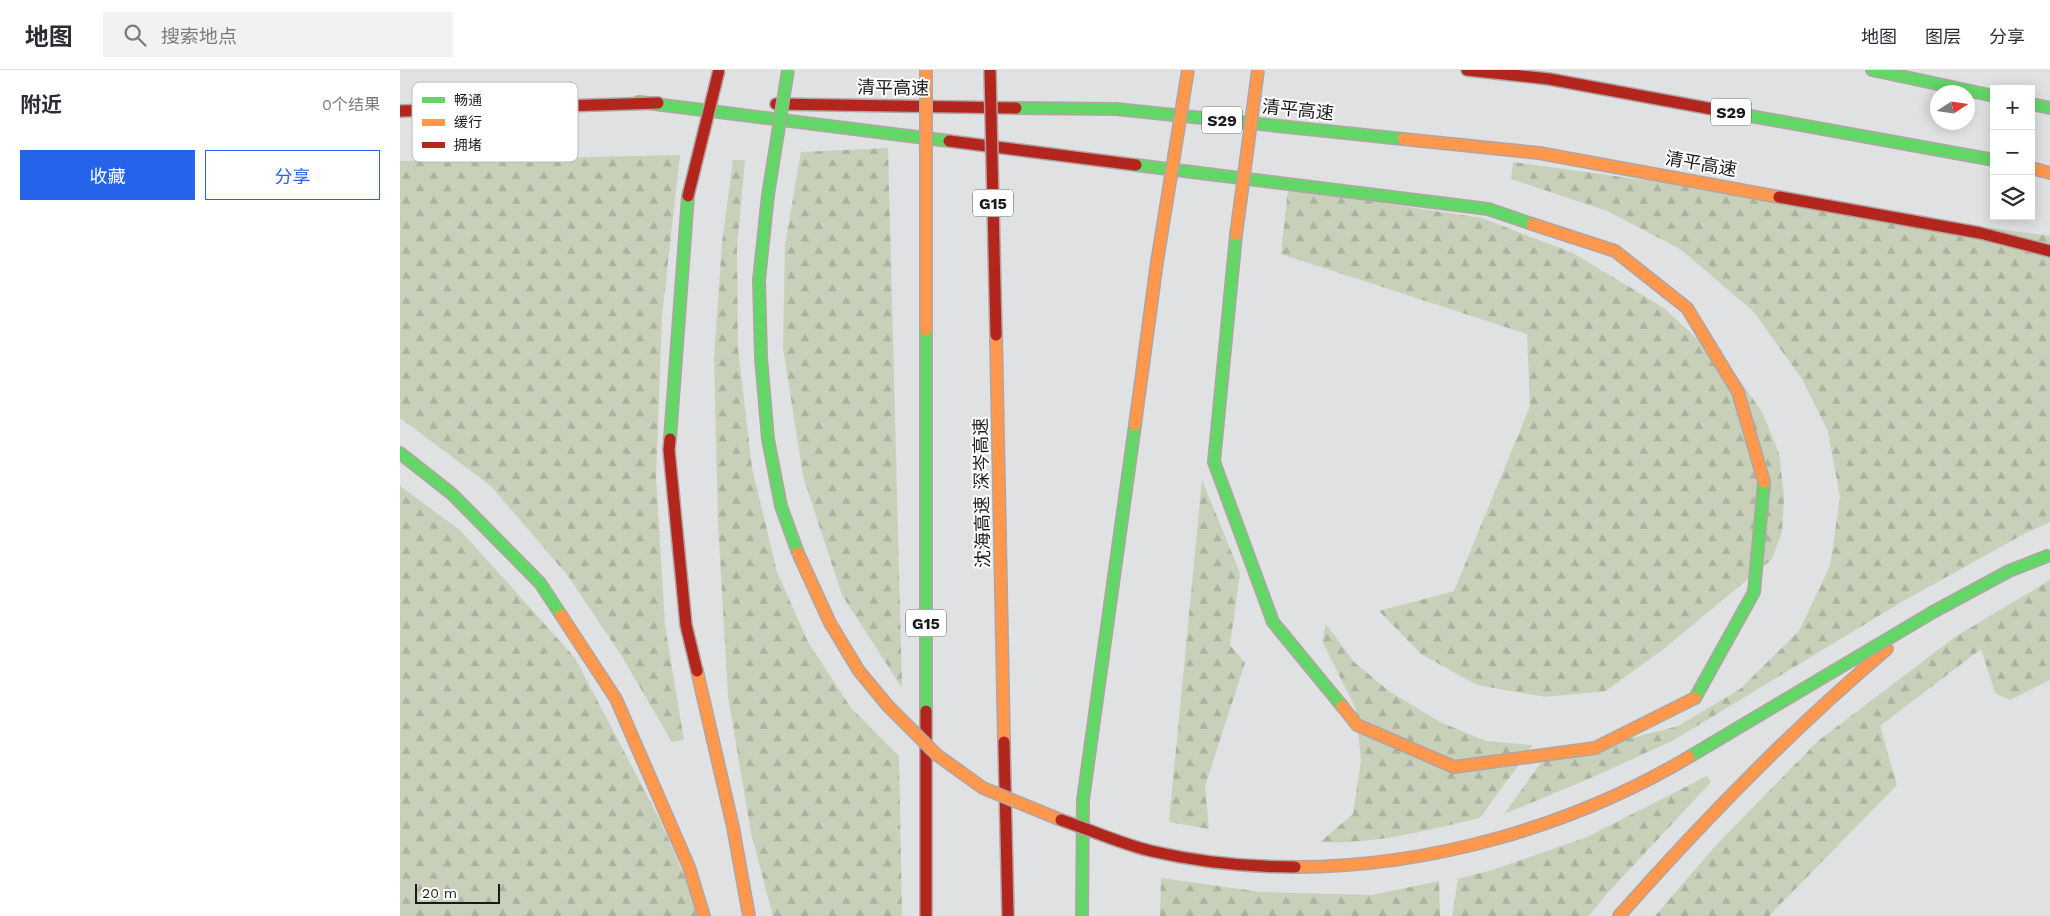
<!DOCTYPE html>
<html lang="zh">
<head>
<meta charset="utf-8">
<style>
	body { margin:0; font-family:"Work Sans","Noto Sans SC",sans-serif; background:#f2f2f3; color:#2b2b33 }
	.controls { position:absolute; right:15px; top:15px; display:grid; overflow:hidden; border-radius:0px; box-shadow:0 2px 12px #0003 }
	.controls button { width:45px; height:45px; display:grid; place-items:center; padding:0; border:0; border-bottom:1px solid #e1e1e2; background:#fff; color:#2b2b33; font:25px sans-serif }
	.compass { position:absolute; left:1530px; top:15px; width:45px; height:45px; border-radius:50%; background:#fff; box-shadow:0 2px 12px #0003; rotate:78deg }
	.scale { position:absolute; left:15px; bottom:12px; width:85px; box-sizing:border-box; padding-left:5px; border:2px solid #1a1a1c; border-top:0; font-size:14px; line-height:18px; white-space:nowrap; color:#1a1a1c; -webkit-text-stroke:4px #fff; paint-order:stroke }
	.list { margin:0; padding:0; list-style:none }
	h2 { display:flex; justify-content:space-between; align-items:center; height:65px; margin:0; padding:0 20px; font-size:21px }
	h2 small { font-size:16px; font-weight:400; color:#7c7c81 }
	.actions { display:flex; gap:10px; padding:15px 20px }
	.actions a { flex:1; padding:11px 0; border:1px solid #2563eb; border-radius:0px; text-align:center; font-size:18px; color:#2563eb }
	.actions .main { background:#2563eb; color:#fff }
	.icon { flex:none; width:28px; height:28px; fill:none; stroke:currentColor; stroke-width:2; stroke-linecap:round; stroke-linejoin:round }
	.map { position:relative; flex:none; width:1650px; height:846px; overflow:hidden }
	header { display:flex; align-items:center; gap:30px; box-sizing:border-box; height:70px; padding:0 25px; background:#fff; border-bottom:1px solid #e1e1e2 }
	header strong { font-size:24px }
	nav { display:flex; gap:28px; margin-inline-start:auto; font-size:18px }
	.search { width:350px; height:45px; background:#f2f2f3; display:flex; align-items:center; gap:12px; box-sizing:border-box; padding:0 18px; border-radius:0px; color:#7c7c81; font-size:19px }
	main { display:flex }
	aside { flex:1; background:#fff }
	.map>svg:first-child { display:block }
	.forest { fill:url(#forest-firs) }
	.lines { fill:none; stroke-linecap:round; stroke-linejoin:round }
	.fast-casing { stroke:#b1a4a2; stroke-width:14 }
	.slow-casing { stroke:#b1a4a2; stroke-width:14 }
	.jam-casing { stroke:#b1a4a2; stroke-width:14 }
	.fast { stroke:#63d668; stroke-width:11 }
	.slow { stroke:#ff974d; stroke-width:11 }
	.jam { stroke:#b3261e; stroke-width:11 }
	.fast-bridge-casing { stroke:#b1a4a2; stroke-width:14; stroke-linecap:butt }
	.slow-bridge-casing { stroke:#b1a4a2; stroke-width:14; stroke-linecap:butt }
	.jam-bridge-casing { stroke:#b1a4a2; stroke-width:14; stroke-linecap:butt }
	.fast-bridge { stroke:#63d668; stroke-width:11 }
	.slow-bridge { stroke:#ff974d; stroke-width:11 }
	.jam-bridge { stroke:#b3261e; stroke-width:11 }
	.labels { text-anchor:middle; stroke-width:4; stroke-linejoin:round; paint-order:stroke }
	.shield { fill:#fff; stroke:#5f5f60; stroke-width:1 }
	.shield-label { font-size:16px; font-weight:bold; fill:#1a1a1c }
	.street-label { font-size:18px; fill:#1a1a1c; stroke:#fff }
	.key { fill:#fff; stroke:#bababb; stroke-width:1 }
	.key-label { font-size:14px; fill:#1a1a1c }
</style>
</head>
<body>
<header>
<strong>地图</strong>
<div class="search"><svg class="icon" aria-label="search" viewBox="0 0 24 24"><circle cx="10" cy="10" r="6"/><path d="M15 15l6 6"/></svg>搜索地点</div>
<nav><a>地图</a><a>图层</a><a>分享</a></nav>
</header>
<main>
<aside>
<h2>附近<small>0个结果</small></h2>
<ul class="list">
</ul>
<div class="actions"><a class="main">收藏</a><a>分享</a></div>
</aside>
<div class="map">
<svg width="1650" height="846" viewBox="0 0 1650 846">
	<defs>
		<pattern id="forest-firs" width="22" height="20" patternUnits="userSpaceOnUse" patternTransform="scale(1.25)"><rect width="22" height="20" fill="#c9d0ba"/><path d="M5 1l3.5 6h-7zM16 11l3.5 6h-7z" fill="#acb29f"/></pattern>
	</defs>
	<rect width="100%" height="100%" fill="#e0e1e3"/>
	<g class="forest">
		<path d="M488,78L502,618L442,525L403,406L383,278L385,175L401,82Z"/>
		<path d="M280,85L262,246L256,407L265,556L284,670L272,672L221,585L168,506L91,416L0,348V91Z"/>
		<path d="M333,90H345L337,178L338,279L352,398L377,502L408,572L451,638L499,686L502,846H373L351,763L328,626L318,453L314,289L322,173Z"/>
		<path d="M1113,92L1650,166V452L1624,464L1505,530L1272,671L1186,710L1104,744L1151,679L1220,671L1278,656L1340,619L1399,561L1430,496L1440,427L1428,361L1402,309L1353,241L1280,179L1207,141L1111,109Z"/>
		<path d="M888,119L1082,148L1173,183L1264,238L1336,305L1362,342L1379,383L1384,427L1382,462L1372,489L1265,578L1206,621L1145,627L1077,615L1021,584L979,541L1054,521L1130,336L1127,264L881,184Z"/>
		<path d="M802,410L840,503L830,575L845,593L805,716L809,759L769,752Z"/>
		<path d="M0,416L61,461L175,588L261,752L302,846H0Z"/>
		<path d="M1650,510V610L1610,630L1595,623L1581,579L1480,656L1497,715L1369,846H1255L1317,774L1418,671L1555,567Z"/>
		<path d="M926,554L954,592L990,622L1040,652L1086,671L1133,675L1080,748C1028,760 974,775 920,772L953,744L961,691L956,639L922,571Z"/>
		<path d="M1307,706L1311,712L1203,828L1189,846H1052L1058,809L1092,800L1187,767Z"/>
		<path d="M761,808L861,822L972,825L1039,811L1040,846H760Z"/>
	</g>
	<g class="lines">
		<defs>
			<g id="fast">
				<path d="M1472,0L1594,26"/>
				<path d="M239,32L549,71"/>
				<path d="M1631,34L1650,38"/>
				<path d="M616,38L716,39L1003,69"/>
				<path d="M1334,43L1594,90"/>
				<path d="M736,95L1088,139L1132,154"/>
				<path d="M836,165L814,392L873,552L942,636"/>
				<path d="M526,260V641"/>
				<path d="M270,369L288,126"/>
				<path d="M0,383L52,424L140,513L161,545"/>
				<path d="M1295,628L1354,522L1364,412"/>
				<path d="M682,846L683,730L735,355"/>
			</g>
			<g id="slow">
				<path d="M1003,69L1139,83L1379,127"/>
				<path d="M1631,98L1650,103"/>
				<path d="M1132,154L1215,181L1287,238L1338,322L1364,412"/>
				<path d="M596,265L604,672"/>
				<path d="M735,355L757,192"/>
				<path d="M161,545L216,629L289,797L304,846"/>
				<path d="M297,601L333,757L349,846"/>
				<path d="M942,636L957,655L1054,697L1195,678L1295,628"/>
				<path d="M1219,846C1303,751 1390,661 1487,579"/>
			</g>
			<g id="jam">
				<path d="M1067,0L1149,9L1334,43"/>
				<path d="M376,34L616,38"/>
				<path d="M0,41L258,33"/>
				<path d="M549,71L736,95"/>
				<path d="M1379,127L1580,163L1650,181"/>
				<path d="M270,369L269,380L286,555L297,601"/>
				<path d="M526,641V846"/>
				<path d="M604,672L608,846"/>
			</g>
		</defs>
		<use href="#fast" class="fast-casing"/>
		<use href="#slow" class="slow-casing"/>
		<use href="#jam" class="jam-casing"/>
		<use href="#fast" class="fast"/>
		<use href="#slow" class="slow"/>
		<use href="#jam" class="jam"/>
		<defs>
			<g id="fast-bridge">
				<path d="M388,0L368,125L359,210L361,288L368,369L381,436L398,483"/>
				<path d="M1289,687L1533,542L1609,501L1650,485"/>
			</g>
			<g id="slow-bridge">
				<path d="M526,0V260"/>
				<path d="M836,165L858,0"/>
				<path d="M757,192L788,0"/>
				<path d="M398,483L430,553L459,601L488,636L537,685L583,718L661,750"/>
				<path d="M895,797C1030,797 1173,756 1289,687"/>
			</g>
			<g id="jam-bridge">
				<path d="M590,0L596,265"/>
				<path d="M288,126L319,0"/>
				<path d="M661,750C691,760 721,774 751,781C798,792 847,797 895,797"/>
			</g>
		</defs>
		<use href="#fast-bridge" class="fast-bridge-casing"/>
		<use href="#slow-bridge" class="slow-bridge-casing"/>
		<use href="#jam-bridge" class="jam-bridge-casing"/>
		<use href="#fast-bridge" class="fast-bridge"/>
		<use href="#slow-bridge" class="slow-bridge"/>
		<use href="#jam-bridge" class="jam-bridge"/>
	</g>
	<g class="labels">
		<g class="shield">
			<rect x="1311" y="28.5" width="40" height="27" rx="4"/>
			<rect x="802" y="36.5" width="40" height="27" rx="4"/>
			<rect x="573" y="119.5" width="40" height="27" rx="4"/>
			<rect x="506" y="539.5" width="40" height="27" rx="4"/>
		</g>
		<g class="shield-label">
			<text x="1331" y="48">S29</text>
			<text x="822" y="56">S29</text>
			<text x="593" y="139">G15</text>
			<text x="526" y="559">G15</text>
		</g>
		<g class="street-label">
			<text transform="translate(493 18) rotate(1)" y="6">清平高速</text>
			<text transform="translate(898 40) rotate(6)" y="6">清平高速</text>
			<text transform="translate(1301 94) rotate(10)" y="6">清平高速</text>
			<text transform="translate(582 423) rotate(-91)" y="6">沈海高速 深岑高速</text>
		</g>
	</g>
	<rect x="12" y="12" width="166" height="80" rx="8" class="key"/>
	<rect x="22" y="27" width="23" height="6" fill="#63d668"/>
	<rect x="22" y="49" width="23" height="7" fill="#ff974d"/>
	<rect x="22" y="72" width="23" height="6" fill="#b3261e"/>
	<g class="key-label">
		<text x="54" y="35">畅通</text>
		<text x="54" y="57">缓行</text>
		<text x="54" y="80">拥堵</text>
	</g>
</svg>
<div class="controls">
<button>+</button>
<button>−</button>
<button><svg class="icon" aria-label="layers" viewBox="0 0 24 24"><path d="M12 4l9 5-9 5-9-5zM3 14l9 5 9-5"/></svg></button>
</div>
<svg class="compass" viewBox="-18 -18 36 36"><path d="M0-13l5 13h-10z" fill="#e53935"/><path d="M0 13l5-13h-10z" fill="#7c7c81"/></svg>
<div class="scale">20 m</div>
</div>
</main>
</body>
</html>
